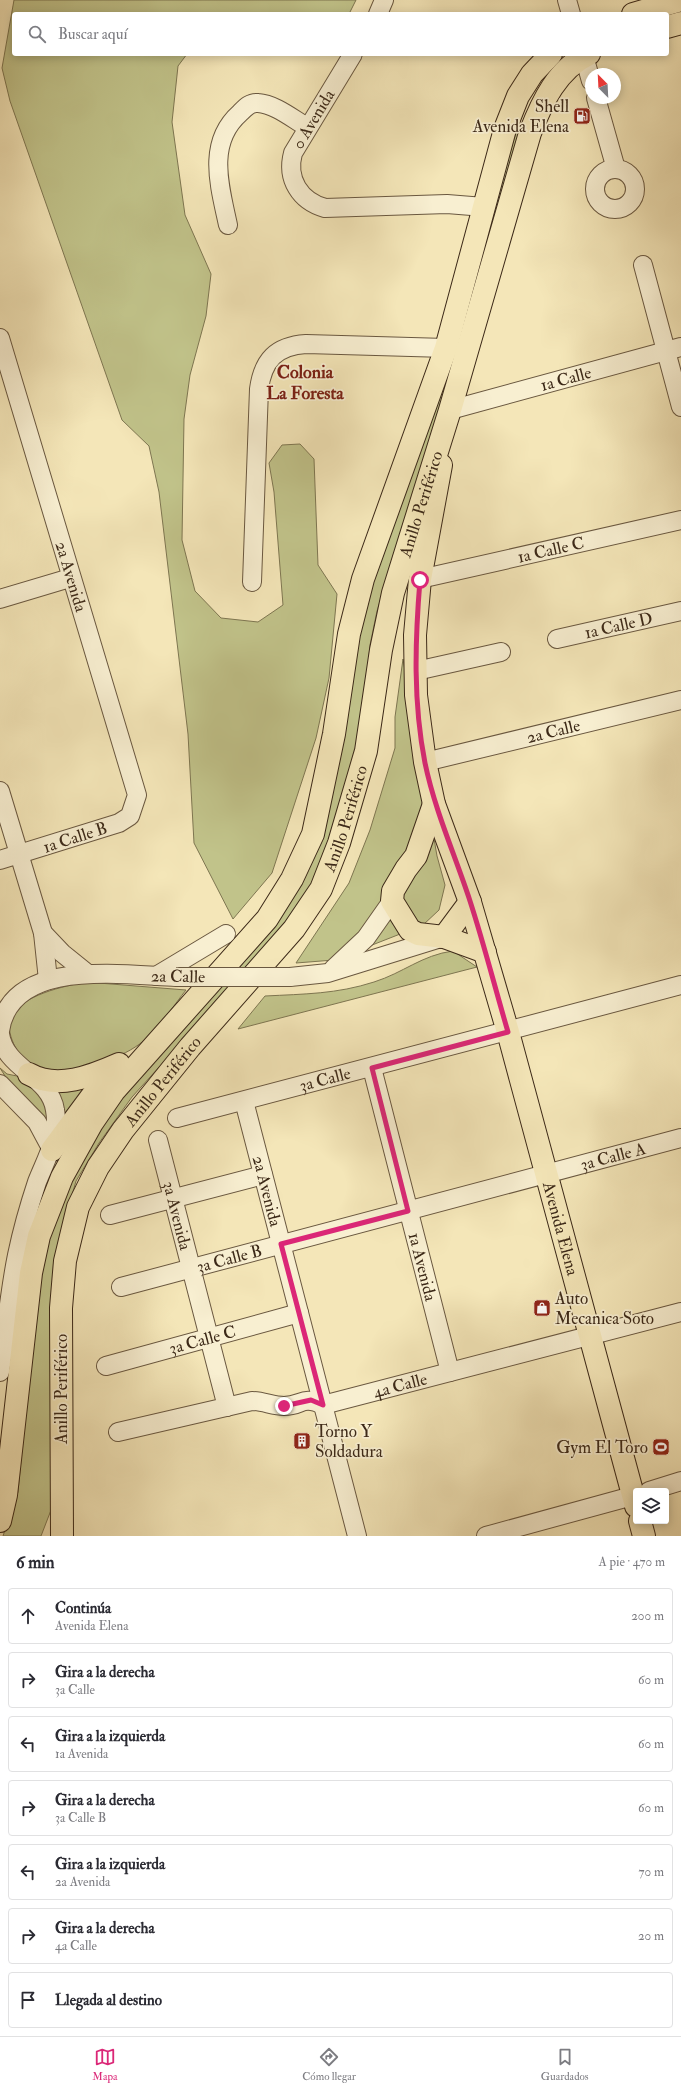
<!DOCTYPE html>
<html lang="es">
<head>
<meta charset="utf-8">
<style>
	body { margin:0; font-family:"IM FELL Double Pica",serif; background:#f7f7f7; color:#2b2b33 }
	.controls { position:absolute; right:12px; bottom:12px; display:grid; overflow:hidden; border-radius:4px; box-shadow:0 2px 10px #0003 }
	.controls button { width:36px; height:36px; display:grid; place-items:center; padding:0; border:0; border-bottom:1px solid #e1e1e2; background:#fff; color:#2b2b33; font:20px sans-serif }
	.compass { position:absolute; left:585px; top:68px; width:36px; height:36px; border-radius:50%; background:#fff; box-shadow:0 2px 10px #0003; rotate:336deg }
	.stop { position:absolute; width:12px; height:12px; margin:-9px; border:3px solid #db2777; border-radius:50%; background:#fff }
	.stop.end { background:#db2777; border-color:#fff; box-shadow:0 1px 4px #0008 }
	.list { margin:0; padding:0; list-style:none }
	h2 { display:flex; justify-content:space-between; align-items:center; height:52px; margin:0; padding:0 16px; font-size:17px }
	h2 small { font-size:13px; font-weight:400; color:#7c7c81 }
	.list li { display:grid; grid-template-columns:26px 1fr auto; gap:12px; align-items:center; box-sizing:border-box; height:56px; margin:0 8px 8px; padding:0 8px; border:1px solid #e1e1e2; border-radius:4px }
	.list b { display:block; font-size:15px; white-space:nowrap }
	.list p { margin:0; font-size:13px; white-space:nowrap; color:#7c7c81 }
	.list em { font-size:13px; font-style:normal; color:#7c7c81 }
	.icon { flex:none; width:22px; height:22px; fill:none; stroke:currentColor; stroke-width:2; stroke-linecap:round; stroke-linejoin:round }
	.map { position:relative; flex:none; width:681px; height:1536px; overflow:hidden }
	.search { position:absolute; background:#fff; box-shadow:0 2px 10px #0003; left:12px; right:12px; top:12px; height:44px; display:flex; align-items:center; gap:10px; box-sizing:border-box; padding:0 14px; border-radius:4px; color:#7c7c81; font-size:15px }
	.sheet { height:500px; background:#fff }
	nav { display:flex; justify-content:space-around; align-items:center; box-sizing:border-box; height:56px; border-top:1px solid #e1e1e2; background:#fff; font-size:11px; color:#7c7c81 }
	nav a { display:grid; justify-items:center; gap:2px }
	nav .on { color:#db2777 }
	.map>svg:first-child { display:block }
	.green { fill:#c1c38a; stroke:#7e7651 }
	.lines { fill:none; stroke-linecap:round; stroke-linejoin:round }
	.minor-casing { stroke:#6a5840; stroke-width:20 }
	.major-casing { stroke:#3c2918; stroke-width:24 }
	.highway-casing { stroke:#3c2918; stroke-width:24 }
	.minor { stroke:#f8efd1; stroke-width:18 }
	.major { stroke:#f4e6b8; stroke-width:22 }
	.highway { stroke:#f4e6b8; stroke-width:22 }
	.minor-bridge-casing { stroke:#6a5840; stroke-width:20; stroke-linecap:butt }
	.minor-bridge { stroke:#f8efd1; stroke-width:18 }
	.route { stroke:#db2777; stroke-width:5 }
	.labels { text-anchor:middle; stroke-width:3.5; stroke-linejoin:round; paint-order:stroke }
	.poi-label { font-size:17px; fill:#3c2918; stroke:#f8efd1; text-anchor:end }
	.street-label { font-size:17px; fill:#3c2918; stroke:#f8efd1 }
	.neighbourhood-label { font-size:18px; font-weight:bold; fill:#7a1f14; stroke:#f8efd1 }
</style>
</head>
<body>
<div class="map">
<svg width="681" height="1536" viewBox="0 0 681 1536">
	<rect width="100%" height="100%" fill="#f4e6b8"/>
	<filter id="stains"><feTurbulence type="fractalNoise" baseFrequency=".005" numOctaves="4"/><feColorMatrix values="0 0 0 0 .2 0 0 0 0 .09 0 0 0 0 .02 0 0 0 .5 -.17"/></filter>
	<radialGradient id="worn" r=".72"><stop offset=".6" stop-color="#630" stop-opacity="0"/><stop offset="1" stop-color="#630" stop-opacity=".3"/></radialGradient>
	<g class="green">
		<path d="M14,0H356L349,14H14V54H187L178,66L172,122L185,215L211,274L206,316L190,375L184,419L182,540L195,591L221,618L258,622L283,605L274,492L269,463L282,445L300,444L314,459L318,565L337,594L329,678L316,738L272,873L233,919L194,843L188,734L159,492L149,446L122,420L10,101L2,68Z"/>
		<path d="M517,130L519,132L500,214L377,611L370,645L361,749L313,884L284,929L132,1097L99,1143L76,1181L58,1245L53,1505L41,1536H3L18,1492L36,1299L46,1242L68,1177L123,1094L300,881L354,637Z"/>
		<path d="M403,659L437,856L445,885L439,910L423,925L334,960L296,963L349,883L370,830L395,748V717Z"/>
		<path d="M453,951L477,967L238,1029L265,996C304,994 337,994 374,982C403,973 422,955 453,951Z"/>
		<path d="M86,982L186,990C174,1005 162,1024 148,1037C127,1057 94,1066 67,1070C62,1071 56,1073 52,1072C38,1070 21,1060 15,1047C11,1038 7,1028 11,1018C20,995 65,986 86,982Z"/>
		<path d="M0,1068L7,1074L22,1077L43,1098L50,1112L49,1129L12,1087Z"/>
		<path d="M102,1079L63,1124L53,1087Z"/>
	</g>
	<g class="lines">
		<defs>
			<g id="minor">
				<path d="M567,0L571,14"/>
				<path d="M378,14L384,0"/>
				<path d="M353,54L293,153C286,179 300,201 325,208L447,204L484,207"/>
				<path d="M584,56L591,81"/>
				<path d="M596,98L616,169"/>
				<circle cx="615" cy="189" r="20"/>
				<path d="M228,225C220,187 206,143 240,113C245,108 250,102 258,103C275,104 293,119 307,127"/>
				<path d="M643,265L681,407"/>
				<path id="s1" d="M0,338L137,795L130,816L119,823L0,860"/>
				<path id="s2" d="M450,410L681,347"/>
				<path id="s3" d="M420,579L681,520"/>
				<path d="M252,582L259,389C263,360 276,346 306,344L446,348"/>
				<path d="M0,599L70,578"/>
				<path id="s4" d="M557,639L681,611"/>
				<path d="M416,671L501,652"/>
				<path id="s5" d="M425,762L681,700"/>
				<path d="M0,791L43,933L48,980"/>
				<path d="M43,933L62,953L88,974"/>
				<path d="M333,969L366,938L392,901"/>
				<path d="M156,976L226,934"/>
				<path d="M290,977L328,973L441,938"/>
				<path d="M0,1031C10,957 124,975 176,977"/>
				<path d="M0,1034C5,1069 50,1076 55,1110C60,1136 46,1159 37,1182C29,1206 22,1231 17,1255C9,1294 6,1333 0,1372"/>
				<path id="s6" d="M372,1068L450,1372"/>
				<path d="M0,1084L37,1122L52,1150"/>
				<path id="s7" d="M244,1101L357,1536"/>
				<path id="s8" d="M177,1118L681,985"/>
				<path id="s9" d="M158,1140L227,1407"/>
				<path d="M110,1215L263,1175"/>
				<path id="s10" d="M121,1287L681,1138"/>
				<path id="s11" d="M106,1366L299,1313"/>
				<path id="s12" d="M118,1432L252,1401C263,1401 273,1406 284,1406C303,1406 301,1395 323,1405L681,1312"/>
				<path d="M649,1491L681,1481"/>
				<path d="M486,1536L636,1495"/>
			</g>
			<g id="major">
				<path id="s13" d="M441,465L420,579L415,635L416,695L425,762L434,804L470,902L508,1032L636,1506"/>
				<path d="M434,804L416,856L406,869L393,891L392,901L410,930L418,934L444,937L485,952"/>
				<path d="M444,937L470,902"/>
				<path d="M640,1521L644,1536"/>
			</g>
			<g id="highway">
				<path d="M633,14L681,0"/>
				<path d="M667,27L681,23"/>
				<path d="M29,1074C57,1090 92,1076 119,1064"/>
				<path d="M52,1150L92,1096L109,1080"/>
				<path d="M0,1521L6,1495L31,1273L39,1236L62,1177L92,1123L114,1091L267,919L292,879L313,834L334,734L349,634L363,579L446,348L505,129L518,96L532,74L551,54"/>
				<path id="s14" d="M62,1536L61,1308L65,1261L78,1207L98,1167L123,1130L190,1047L294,929L321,889L339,843L366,751L381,650L393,593L450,410L530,133C542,102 557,69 589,54"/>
			</g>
		</defs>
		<use href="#minor" class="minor-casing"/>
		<use href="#major" class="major-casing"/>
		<use href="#highway" class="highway-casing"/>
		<use href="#minor" class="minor"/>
		<use href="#major" class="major"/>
		<use href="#highway" class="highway"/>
		<defs>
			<path id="minor-bridge" d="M176,977H290"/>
		</defs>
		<use href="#minor-bridge" class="minor-bridge-casing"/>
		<use href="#minor-bridge" class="minor-bridge"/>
	</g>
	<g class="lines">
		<path class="route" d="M284,1406L311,1400L323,1405L281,1244L408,1211L372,1068L508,1032C495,988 484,944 470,901C455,855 435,811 425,763C413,702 415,641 420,580"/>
	</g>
	<defs>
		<symbol id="fuel-square" viewBox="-11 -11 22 22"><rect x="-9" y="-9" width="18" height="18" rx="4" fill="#8f2418" stroke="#f8efd1"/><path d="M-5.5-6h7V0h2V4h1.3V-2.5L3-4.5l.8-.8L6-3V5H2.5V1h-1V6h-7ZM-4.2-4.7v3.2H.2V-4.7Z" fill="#fff"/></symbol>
		<symbol id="shop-square" viewBox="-11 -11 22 22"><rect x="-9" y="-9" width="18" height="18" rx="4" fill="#8f2418" stroke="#f8efd1"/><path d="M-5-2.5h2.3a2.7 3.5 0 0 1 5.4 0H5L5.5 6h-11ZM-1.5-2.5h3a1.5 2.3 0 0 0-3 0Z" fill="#fff"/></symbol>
		<symbol id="building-square" viewBox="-11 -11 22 22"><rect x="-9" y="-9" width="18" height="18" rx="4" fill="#8f2418" stroke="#f8efd1"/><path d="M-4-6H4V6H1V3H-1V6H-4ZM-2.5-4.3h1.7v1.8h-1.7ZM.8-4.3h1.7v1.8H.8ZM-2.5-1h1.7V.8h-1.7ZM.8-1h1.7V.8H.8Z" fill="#fff"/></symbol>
		<symbol id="stadium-square" viewBox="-11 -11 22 22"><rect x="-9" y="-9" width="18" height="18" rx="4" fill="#8f2418" stroke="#f8efd1"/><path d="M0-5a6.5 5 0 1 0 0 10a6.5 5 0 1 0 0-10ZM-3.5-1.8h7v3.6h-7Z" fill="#fff"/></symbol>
	</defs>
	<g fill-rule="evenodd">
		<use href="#fuel-square" x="572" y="106" width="20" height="20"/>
		<use href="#shop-square" x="532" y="1298" width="20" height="20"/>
		<use href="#building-square" x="292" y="1431" width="20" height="20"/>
		<use href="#stadium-square" x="651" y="1437" width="20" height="20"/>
	</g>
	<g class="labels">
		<g class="poi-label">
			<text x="569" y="112">Shell<tspan x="569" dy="20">Avenida Elena</tspan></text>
			<text x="555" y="1304" text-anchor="start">Auto<tspan x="555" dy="20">Mecanica Soto</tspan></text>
			<text x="315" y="1437" text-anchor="start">Torno Y<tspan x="315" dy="20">Soldadura</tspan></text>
			<text x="648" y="1453">Gym El Toro</text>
		</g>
		<g class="street-label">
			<text transform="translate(313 119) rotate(-59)" y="6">0 Avenida</text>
			<text dy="6" stroke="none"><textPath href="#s2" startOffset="120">1a Calle</textPath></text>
			<text dy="6" stroke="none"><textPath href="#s14" startOffset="1131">Anillo Periférico</textPath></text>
			<text dy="6" stroke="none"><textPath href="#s3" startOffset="134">1a Calle C</textPath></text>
			<text dy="6" stroke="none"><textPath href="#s1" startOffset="249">2a Avenida</textPath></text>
			<text dy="6" stroke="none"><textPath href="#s4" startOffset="63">1a Calle D</textPath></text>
			<text dy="6" stroke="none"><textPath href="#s5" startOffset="132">2a Calle</textPath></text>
			<text dy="6" stroke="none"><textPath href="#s14" startOffset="807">Anillo Periférico</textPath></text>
			<text transform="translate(75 837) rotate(-18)" y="6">1a Calle B</text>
			<text transform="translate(178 976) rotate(1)" y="6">2a Calle</text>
			<text dy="6" stroke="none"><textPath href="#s8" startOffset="153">3a Calle</textPath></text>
			<text dy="6" stroke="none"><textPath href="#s14" startOffset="483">Anillo Periférico</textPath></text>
			<text dy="6" stroke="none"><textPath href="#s10" startOffset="509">3a Calle A</textPath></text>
			<text dy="6" stroke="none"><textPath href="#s7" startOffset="93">2a Avenida</textPath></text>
			<text dy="6" stroke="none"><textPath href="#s9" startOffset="78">3a Avenida</textPath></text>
			<text dy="6" stroke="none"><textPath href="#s13" startOffset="786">Avenida Elena</textPath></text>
			<text dy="6" stroke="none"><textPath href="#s10" startOffset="112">3a Calle B</textPath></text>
			<text dy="6" stroke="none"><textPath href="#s6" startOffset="205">1a Avenida</textPath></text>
			<text dy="6" stroke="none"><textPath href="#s11" startOffset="100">3a Calle C</textPath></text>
			<text dy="6" stroke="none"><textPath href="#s12" startOffset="290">4a Calle</textPath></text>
			<text transform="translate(61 1389) rotate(-90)" y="6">Anillo Periférico</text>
		</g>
		<g class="neighbourhood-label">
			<text x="305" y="378">Colonia<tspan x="305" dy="21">La Foresta</tspan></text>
		</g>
	</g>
	<rect width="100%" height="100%" filter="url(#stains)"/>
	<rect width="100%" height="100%" fill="url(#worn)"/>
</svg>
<div class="controls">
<button><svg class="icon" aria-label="layers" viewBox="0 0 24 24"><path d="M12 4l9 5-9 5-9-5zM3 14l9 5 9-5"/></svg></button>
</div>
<svg class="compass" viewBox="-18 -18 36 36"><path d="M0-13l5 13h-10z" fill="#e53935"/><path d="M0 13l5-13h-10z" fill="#7c7c81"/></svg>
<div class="stop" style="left:420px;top:580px"></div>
<div class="stop end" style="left:284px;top:1406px"></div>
<div class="search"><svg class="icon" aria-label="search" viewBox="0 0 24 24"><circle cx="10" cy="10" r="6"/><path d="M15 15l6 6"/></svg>Buscar aquí</div>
</div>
<section class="sheet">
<h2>6 min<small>A pie · 470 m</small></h2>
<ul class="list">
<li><svg class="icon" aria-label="ahead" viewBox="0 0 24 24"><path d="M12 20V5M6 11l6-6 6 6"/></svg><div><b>Continúa</b><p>Avenida Elena</p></div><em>200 m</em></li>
<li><svg class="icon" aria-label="right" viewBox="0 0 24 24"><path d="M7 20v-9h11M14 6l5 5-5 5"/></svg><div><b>Gira a la derecha</b><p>3a Calle</p></div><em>60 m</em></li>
<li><svg class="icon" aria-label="left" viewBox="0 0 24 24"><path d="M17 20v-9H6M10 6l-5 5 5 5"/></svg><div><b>Gira a la izquierda</b><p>1a Avenida</p></div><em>60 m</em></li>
<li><svg class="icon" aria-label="right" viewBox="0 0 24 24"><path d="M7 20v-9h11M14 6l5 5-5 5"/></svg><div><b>Gira a la derecha</b><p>3a Calle B</p></div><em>60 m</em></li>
<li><svg class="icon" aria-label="left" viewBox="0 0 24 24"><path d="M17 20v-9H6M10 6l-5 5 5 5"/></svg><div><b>Gira a la izquierda</b><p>2a Avenida</p></div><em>70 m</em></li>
<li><svg class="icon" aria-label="right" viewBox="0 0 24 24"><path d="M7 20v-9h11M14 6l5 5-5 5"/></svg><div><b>Gira a la derecha</b><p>4a Calle</p></div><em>20 m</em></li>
<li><svg class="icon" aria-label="arrive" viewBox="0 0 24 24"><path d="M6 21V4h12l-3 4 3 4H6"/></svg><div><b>Llegada al destino</b></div></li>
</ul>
</section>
<nav>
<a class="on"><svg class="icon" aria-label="map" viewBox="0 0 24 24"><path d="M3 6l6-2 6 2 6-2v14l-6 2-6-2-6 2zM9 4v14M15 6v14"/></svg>Mapa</a>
<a><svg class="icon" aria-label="directions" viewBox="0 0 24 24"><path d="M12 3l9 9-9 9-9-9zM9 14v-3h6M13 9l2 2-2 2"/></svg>Cómo llegar</a>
<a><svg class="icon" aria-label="saved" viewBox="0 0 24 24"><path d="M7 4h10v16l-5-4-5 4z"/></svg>Guardados</a>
</nav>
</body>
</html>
